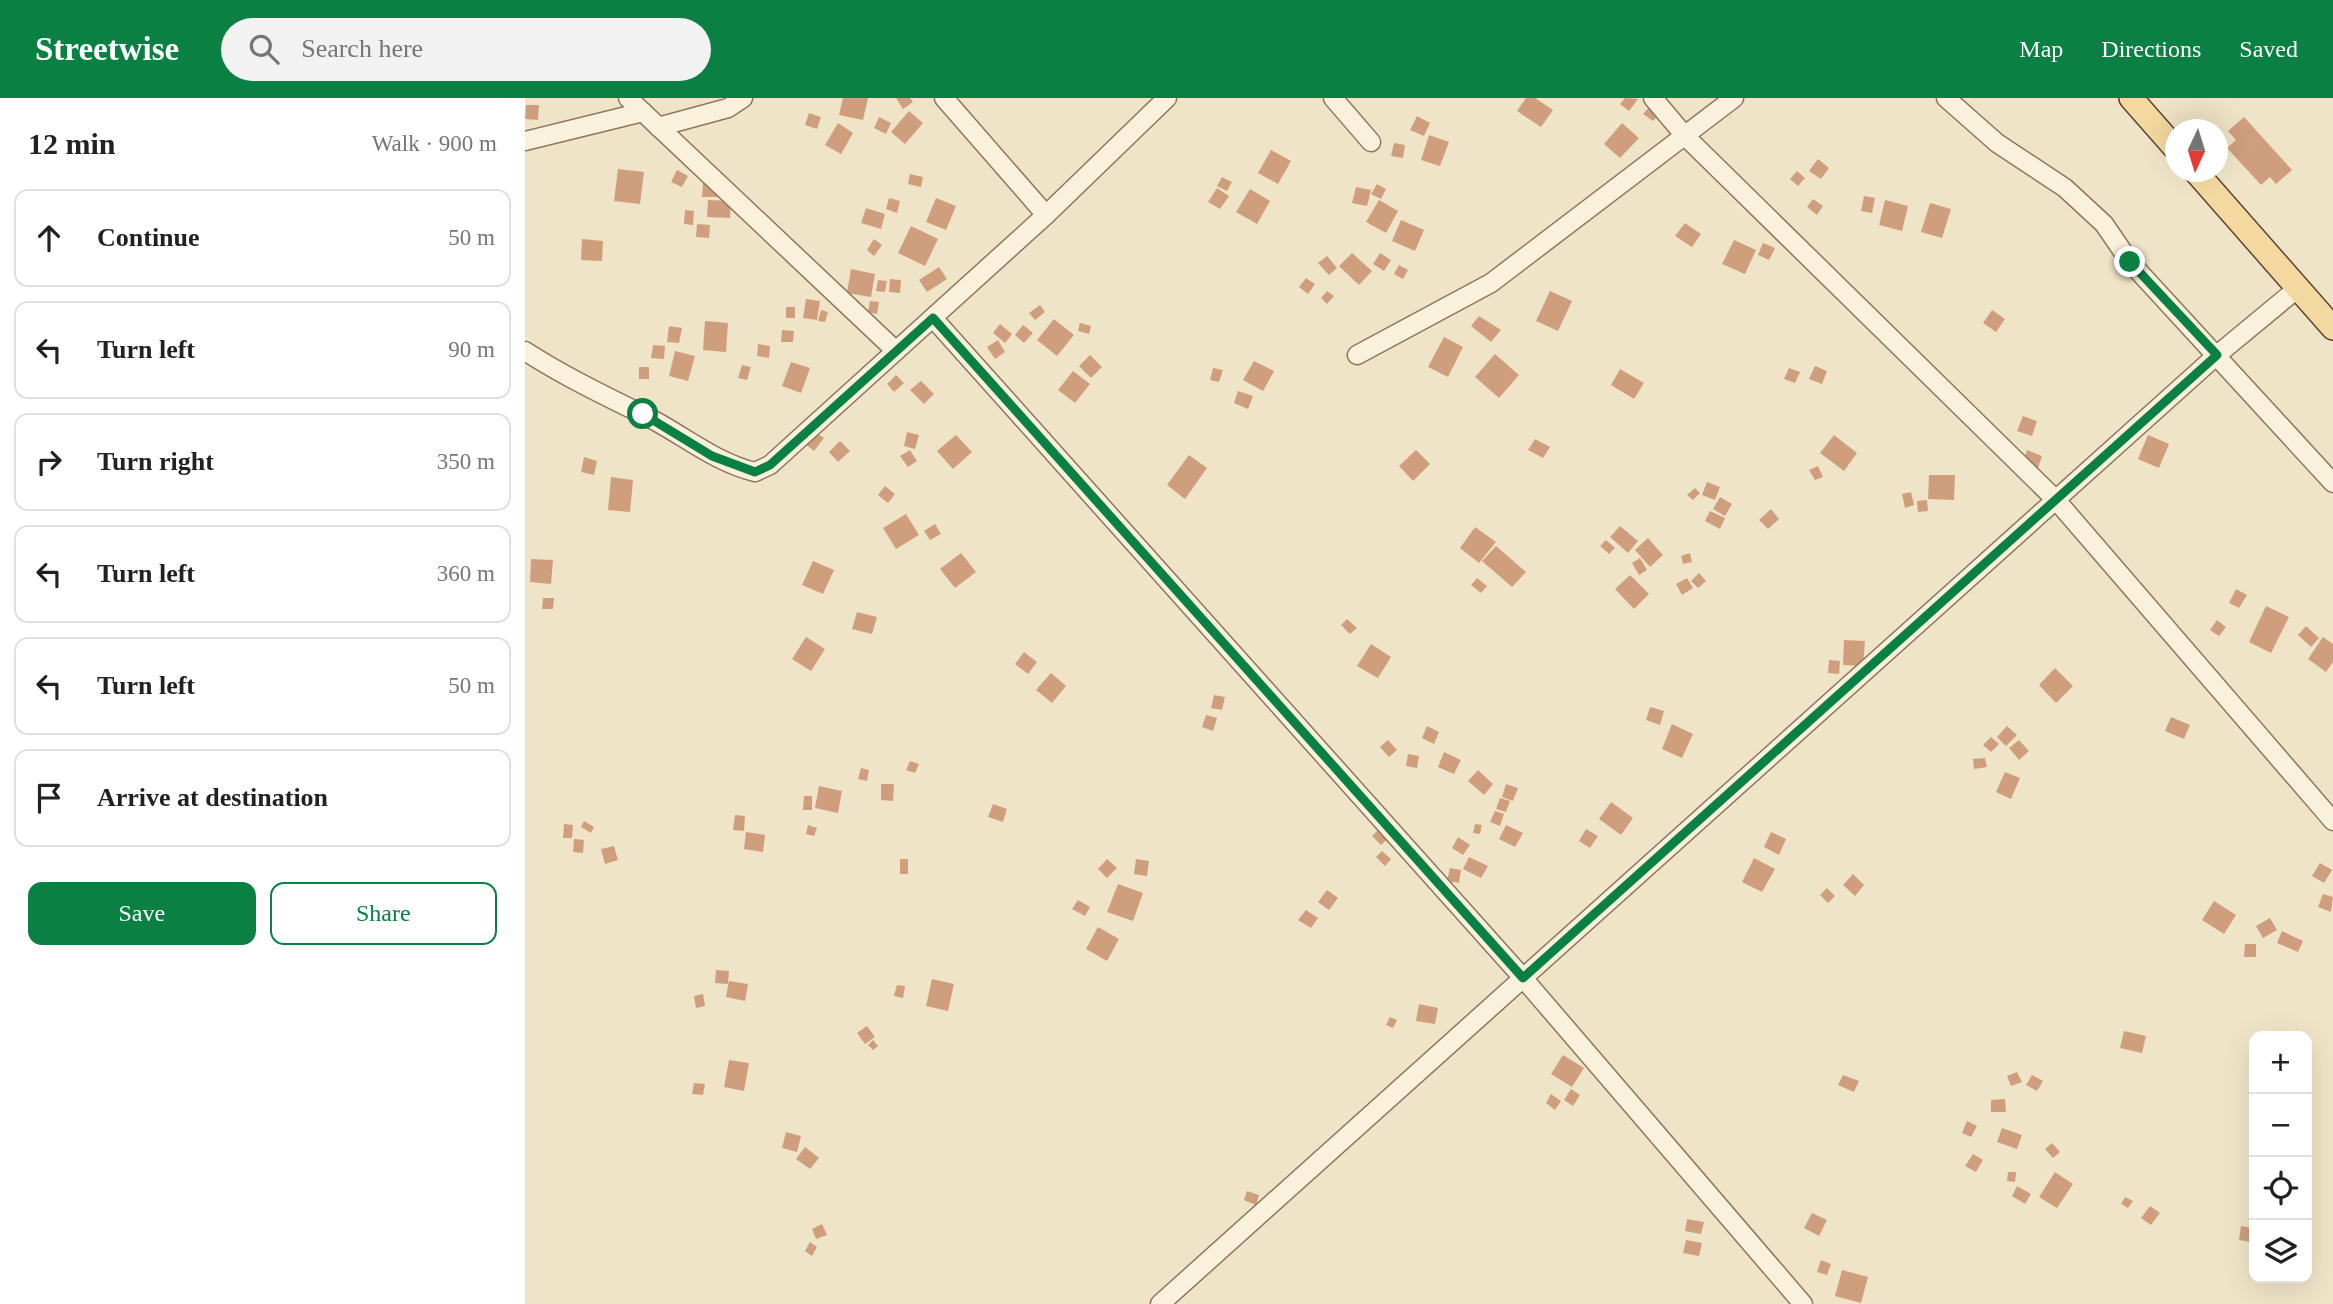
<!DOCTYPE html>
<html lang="en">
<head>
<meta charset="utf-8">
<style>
	body { margin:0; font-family:"Times New Roman",serif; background:#f2f2f2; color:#202124 }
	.controls { position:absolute; right:21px; bottom:21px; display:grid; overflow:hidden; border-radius:14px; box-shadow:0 7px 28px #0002 }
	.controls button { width:63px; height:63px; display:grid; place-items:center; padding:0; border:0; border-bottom:2px solid #e0e0e0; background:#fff; color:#202124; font:35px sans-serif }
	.compass { position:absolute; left:1640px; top:21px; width:63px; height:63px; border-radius:50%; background:#fff; box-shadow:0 7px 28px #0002; rotate:184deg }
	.stop { position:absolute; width:21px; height:21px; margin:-16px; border:5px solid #0b8043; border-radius:50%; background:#fff }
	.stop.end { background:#0b8043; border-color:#fff; box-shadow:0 2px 7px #0008 }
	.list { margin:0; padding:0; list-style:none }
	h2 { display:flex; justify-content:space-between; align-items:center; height:91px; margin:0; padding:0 28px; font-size:30px }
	h2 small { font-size:23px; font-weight:400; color:#757577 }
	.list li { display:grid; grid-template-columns:46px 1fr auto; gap:21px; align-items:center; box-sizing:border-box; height:98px; margin:0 14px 14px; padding:0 14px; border:2px solid #e0e0e0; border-radius:14px }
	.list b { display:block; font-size:26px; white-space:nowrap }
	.list em { font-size:23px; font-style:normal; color:#757577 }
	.actions { display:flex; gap:14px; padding:21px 28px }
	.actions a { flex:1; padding:16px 0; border:2px solid #0b8043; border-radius:14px; text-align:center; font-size:24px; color:#0b8043 }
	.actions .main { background:#0b8043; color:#fff }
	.icon { flex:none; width:38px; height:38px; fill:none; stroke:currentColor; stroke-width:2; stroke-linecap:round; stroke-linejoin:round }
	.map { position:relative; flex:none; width:1808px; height:1206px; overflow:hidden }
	header { display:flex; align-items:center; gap:42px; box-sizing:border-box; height:98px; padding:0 35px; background:#0b8043; color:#fff }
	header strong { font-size:33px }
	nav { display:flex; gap:38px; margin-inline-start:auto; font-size:24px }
	.search { width:490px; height:63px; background:#f2f2f2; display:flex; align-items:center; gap:18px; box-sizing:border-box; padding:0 24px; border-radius:38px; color:#757577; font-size:26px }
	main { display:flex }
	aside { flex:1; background:#fff }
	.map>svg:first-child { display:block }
	.building { fill:#cf9f7d }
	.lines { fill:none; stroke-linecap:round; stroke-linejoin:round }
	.minor-casing { stroke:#8d765c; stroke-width:21 }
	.major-casing { stroke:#5b4430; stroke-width:26 }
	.minor { stroke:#faf1dc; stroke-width:18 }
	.major { stroke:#f3d9a0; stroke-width:23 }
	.route { stroke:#0b8043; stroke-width:9 }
</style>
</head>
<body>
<header>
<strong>Streetwise</strong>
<div class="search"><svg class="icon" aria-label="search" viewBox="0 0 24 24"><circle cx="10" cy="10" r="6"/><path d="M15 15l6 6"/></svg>Search here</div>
<nav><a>Map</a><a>Directions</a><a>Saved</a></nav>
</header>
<main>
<aside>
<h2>12 min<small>Walk · 900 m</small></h2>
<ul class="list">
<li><svg class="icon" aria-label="ahead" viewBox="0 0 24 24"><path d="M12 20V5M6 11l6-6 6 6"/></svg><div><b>Continue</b></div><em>50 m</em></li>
<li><svg class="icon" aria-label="left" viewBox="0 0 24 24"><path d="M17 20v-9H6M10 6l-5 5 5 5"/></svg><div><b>Turn left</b></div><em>90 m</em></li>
<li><svg class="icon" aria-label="right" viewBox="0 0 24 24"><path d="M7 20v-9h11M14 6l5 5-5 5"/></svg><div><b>Turn right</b></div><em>350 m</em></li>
<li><svg class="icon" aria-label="left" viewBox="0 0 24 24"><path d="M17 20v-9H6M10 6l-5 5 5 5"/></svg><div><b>Turn left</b></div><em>360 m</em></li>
<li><svg class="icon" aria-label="left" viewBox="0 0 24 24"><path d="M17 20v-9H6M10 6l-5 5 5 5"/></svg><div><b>Turn left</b></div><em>50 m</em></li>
<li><svg class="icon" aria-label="arrive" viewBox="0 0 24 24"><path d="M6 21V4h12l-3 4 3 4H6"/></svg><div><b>Arrive at destination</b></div></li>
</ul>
<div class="actions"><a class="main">Save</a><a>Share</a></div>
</aside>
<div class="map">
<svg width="1808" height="1206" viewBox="0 0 1808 1206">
	<rect width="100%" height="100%" fill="#f0e4c8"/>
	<g class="building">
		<path d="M318,0H343L338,22L314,17Z"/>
		<path d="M371,0H385L388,4L378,11Z"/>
		<path d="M1001,0H1010L1028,12L1016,29L992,13Z"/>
		<path d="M1100,0L1113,1L1104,13L1095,6Z"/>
		<path d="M1,7H14L13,22L0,21Z"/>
		<path d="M1125,8L1135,15L1128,23L1118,16Z"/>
		<path d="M384,13L398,25L380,46L366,34Z"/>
		<path d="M284,15L296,19L292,31L280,27Z"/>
		<path d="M892,18L905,25L899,38L885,32Z"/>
		<path d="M354,19L366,25L361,36L349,30Z"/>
		<path d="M1719,19L1767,72L1751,86L1745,79L1736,87L1702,50L1711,42L1703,33Z"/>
		<path d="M313,25L328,35L316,56L300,47Z"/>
		<path d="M1097,25L1114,40L1095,60L1079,46Z"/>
		<path d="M904,37L924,44L915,68L896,62Z"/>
		<path d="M869,45L880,47L878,60L866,58Z"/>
		<path d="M746,52L766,63L753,86L733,75Z"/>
		<path d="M1293,61L1304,70L1296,81L1284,73Z"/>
		<path d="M93,71L119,74L115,106L89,103Z"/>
		<path d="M152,72L163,78L157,89L146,84Z"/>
		<path d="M1272,73L1280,80L1273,88L1265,81Z"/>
		<path d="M385,76L398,79L396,89L383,86Z"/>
		<path d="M697,79L707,84L702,93L692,88Z"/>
		<path d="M178,84H196L195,99H177Z"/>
		<path d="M852,86L861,91L856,101L846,96Z"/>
		<path d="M831,89L846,92L842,108L827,105Z"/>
		<path d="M692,90L704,98L695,111L683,104Z"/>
		<path d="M725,91L745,103L732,126L711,114Z"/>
		<path d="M1339,98L1350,100L1347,115L1336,113Z"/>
		<path d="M364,100L375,103L372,115L361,111Z"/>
		<path d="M411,100L431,108L421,132L401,124Z"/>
		<path d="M1288,101L1298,108L1292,117L1282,109Z"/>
		<path d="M183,102L206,103L205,120L182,119Z"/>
		<path d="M854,102L873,113L861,135L841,124Z"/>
		<path d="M1360,102L1383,108L1377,133L1354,127Z"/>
		<path d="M1405,105L1426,111L1417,140L1396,134Z"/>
		<path d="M341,110L360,116L356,131L336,125Z"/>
		<path d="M160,112L169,113L168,127L159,126Z"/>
		<path d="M876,122L899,132L890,153L867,143Z"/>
		<path d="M1160,125L1176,136L1167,149L1150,138Z"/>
		<path d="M172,126L185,127L184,140L171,139Z"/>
		<path d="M386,128L413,141L400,168L373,155Z"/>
		<path d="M57,141L78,143L77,163L56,162Z"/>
		<path d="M349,141L357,147L349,158L342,152Z"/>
		<path d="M1209,142L1231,152L1220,176L1197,166Z"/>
		<path d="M1238,145L1250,150L1244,162L1233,157Z"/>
		<path d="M827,155L847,173L834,187L814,168Z"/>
		<path d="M855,155L866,162L859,173L848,166Z"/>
		<path d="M802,158L812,170L804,177L793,165Z"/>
		<path d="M874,167L883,172L878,181L869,176Z"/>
		<path d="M414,169L422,181L402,194L394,182Z"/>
		<path d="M326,171L350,176L346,199L322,195Z"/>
		<path d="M781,180L790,186L783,196L774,189Z"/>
		<path d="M365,181L376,182L375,195L364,194Z"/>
		<path d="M353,182L362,183L360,194L351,193Z"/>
		<path d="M802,193L809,198L802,206L796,200Z"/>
		<path d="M1025,193L1047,203L1033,233L1011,223Z"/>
		<path d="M281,201L295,203L292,222L278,220Z"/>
		<path d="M345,203L354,204L352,216L343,214Z"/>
		<path d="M515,207L520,214L510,222L504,215Z"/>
		<rect x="261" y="209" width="9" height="11"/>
		<path d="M296,212L303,214L300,224L293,223Z"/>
		<path d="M1467,212L1480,221L1471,234L1458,225Z"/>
		<path d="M954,218L976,232L966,244L946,228Z"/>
		<path d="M529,221L549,237L532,258L512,242Z"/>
		<path d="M180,223L203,225L201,254L178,252Z"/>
		<path d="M555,225L566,228L564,236L553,233Z"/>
		<path d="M475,226L487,236L480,245L468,235Z"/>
		<path d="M498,227L508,235L499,245L490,237Z"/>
		<path d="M144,228L157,230L154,245L142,244Z"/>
		<path d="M257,232L269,233L268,244H256Z"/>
		<path d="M919,239L938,249L923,279L903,269Z"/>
		<path d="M473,242L480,254L470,261L462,249Z"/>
		<path d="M233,246L245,248L244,260L232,258Z"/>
		<path d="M128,247L140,248L139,261L126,260Z"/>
		<path d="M150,253L170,258L163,283L144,278Z"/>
		<path d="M970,256L994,277L974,300L950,279Z"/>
		<path d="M565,257L577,269L566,280L554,268Z"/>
		<path d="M729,263L749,273L738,293L718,282Z"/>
		<path d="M266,264L285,270L276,295L257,288Z"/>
		<path d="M217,267L226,269L222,282L213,280Z"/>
		<path d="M1290,268L1302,273L1297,286L1284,281Z"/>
		<rect x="114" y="269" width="10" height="12"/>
		<path d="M688,270L698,272L694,284L685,282Z"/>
		<path d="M1264,270L1275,274L1270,285L1259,281Z"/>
		<path d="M1095,271L1119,285L1109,301L1086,287Z"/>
		<path d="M548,273L565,286L550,305L533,292Z"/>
		<path d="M371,277L379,285L369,294L362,286Z"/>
		<path d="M396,283L409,296L399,306L385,292Z"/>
		<path d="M713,293L728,298L723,311L709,305Z"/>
		<path d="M1498,318L1512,323L1507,338L1492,333Z"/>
		<path d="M288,333L299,340L289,353L279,345Z"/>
		<path d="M382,334L394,337L390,351L379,348Z"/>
		<path d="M431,337L447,354L428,371L412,353Z"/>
		<path d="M1309,337L1332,355L1319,373L1295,355Z"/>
		<path d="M1623,337L1644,346L1634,370L1613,361Z"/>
		<path d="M1010,341L1025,349L1018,360L1003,352Z"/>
		<path d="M315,343L325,353L313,364L304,354Z"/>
		<path d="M385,352L392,363L383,369L375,358Z"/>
		<path d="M891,352L905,366L888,383L874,368Z"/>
		<path d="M1502,352L1517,358L1513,370L1498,364Z"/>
		<path d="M664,357L682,370L660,401L642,387Z"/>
		<path d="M59,359L72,363L69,377L56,374Z"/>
		<path d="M1293,368L1298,379L1290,382L1284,372Z"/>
		<path d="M1404,377H1430L1429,402L1403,401Z"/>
		<path d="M86,379L108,382L105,414L83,412Z"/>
		<path d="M1182,384L1195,389L1190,402L1177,397Z"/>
		<path d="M360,388L370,396L363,405L353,397Z"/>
		<path d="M1170,390L1175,395L1168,402L1162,397Z"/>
		<path d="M1386,394L1389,407L1380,410L1377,396Z"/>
		<path d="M1195,399L1207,406L1200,418L1188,411Z"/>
		<path d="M1402,402L1403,413L1393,414L1392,403Z"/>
		<path d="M1246,411L1254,421L1243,431L1234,422Z"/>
		<path d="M1185,413L1200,420L1195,431L1180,423Z"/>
		<path d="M381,416L394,437L371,451L358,430Z"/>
		<path d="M410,426L416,436L405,442L399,433Z"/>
		<path d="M1095,428L1113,443L1103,455L1085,439Z"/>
		<path d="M950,429L971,444L954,465L935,450Z"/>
		<path d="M1123,440L1138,457L1125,469L1110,452Z"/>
		<path d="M1081,442L1090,450L1084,456L1075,448Z"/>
		<path d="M971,448L1001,474L987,489L957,463Z"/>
		<path d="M436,455L451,474L430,490L415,471Z"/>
		<path d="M1165,455L1167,464L1158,466L1156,458Z"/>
		<path d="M1115,460L1122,472L1114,477L1107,465Z"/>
		<path d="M6,461L28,462L26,486L5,484Z"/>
		<path d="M288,463L309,472L298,496L277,487Z"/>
		<path d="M1174,475L1181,483L1173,490L1166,483Z"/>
		<path d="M1105,477L1124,496L1109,511L1090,491Z"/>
		<path d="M952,480L962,488L956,495L946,487Z"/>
		<path d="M1162,480L1168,490L1157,497L1151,486Z"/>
		<path d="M1711,491L1722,497L1714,510L1704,505Z"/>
		<path d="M18,500H29L28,511H17Z"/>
		<path d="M1741,508L1764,519L1746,555L1724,544Z"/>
		<path d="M332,514L352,519L347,536L327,531Z"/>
		<path d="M822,521L832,530L825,536L816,527Z"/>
		<path d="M1692,522L1701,529L1694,538L1685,532Z"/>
		<path d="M1781,528L1794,540L1786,549L1773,537Z"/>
		<path d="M281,539L300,551L286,573L267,561Z"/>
		<path d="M1798,539L1808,546V564L1801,574L1783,561Z"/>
		<path d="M1319,542L1340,543L1338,568L1318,567Z"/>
		<path d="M846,546L866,559L853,580L832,568Z"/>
		<path d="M499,554L512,564L503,576L490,566Z"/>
		<path d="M1304,562L1315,563L1314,576L1303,575Z"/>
		<path d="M1530,570L1548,588L1531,605L1514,587Z"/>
		<path d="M526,575L541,588L527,605L511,592Z"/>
		<path d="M689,597L700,599L697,612L686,610Z"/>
		<path d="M1125,609L1139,613L1135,627L1121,622Z"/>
		<path d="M681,617L692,620L688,633L677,629Z"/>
		<path d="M1646,619L1665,627L1659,641L1640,633Z"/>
		<path d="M1147,626L1168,636L1157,660L1137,651Z"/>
		<path d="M902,628L914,634L909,646L897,640Z"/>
		<path d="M1482,628L1492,637L1481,648L1472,639Z"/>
		<path d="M1466,639L1474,646L1466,654L1458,647Z"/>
		<path d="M863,642L872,652L864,659L855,649Z"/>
		<path d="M1494,642L1504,653L1494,662L1484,650Z"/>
		<path d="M919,654L936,662L929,676L913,669Z"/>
		<path d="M883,656L894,658L892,670L881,668Z"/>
		<path d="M1460,660L1462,669L1449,671L1448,661Z"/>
		<path d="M385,663L394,666L390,675L381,672Z"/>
		<path d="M336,670L344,672L342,683L333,681Z"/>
		<path d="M953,672L968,686L959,697L943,683Z"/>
		<path d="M1480,674L1495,680L1486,701L1471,694Z"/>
		<path d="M356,686H369L368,703L356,702Z"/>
		<path d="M981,686L993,690L988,703L977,699Z"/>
		<path d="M294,688L317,693L313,715L290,710Z"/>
		<path d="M279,698H287V712H278Z"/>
		<path d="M975,700L985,703L981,714L971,711Z"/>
		<path d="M1086,704L1108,720L1096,737L1074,721Z"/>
		<path d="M468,706L482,711L478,724L463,719Z"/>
		<path d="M970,713L979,716L975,728L965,724Z"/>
		<path d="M210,717L220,718L219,733L208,732Z"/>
		<path d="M59,723L69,729L66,735L56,729Z"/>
		<path d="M39,726L48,727L47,740H38Z"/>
		<path d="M950,726L957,727L955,736L948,735Z"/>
		<path d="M283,727L292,730L289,738L281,736Z"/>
		<path d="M981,727L998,735L990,749L974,741Z"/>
		<path d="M857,728L866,738L856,747L847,738Z"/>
		<path d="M1061,731L1073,738L1065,750L1054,743Z"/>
		<path d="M221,734L240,737L238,754L219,751Z"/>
		<path d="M1246,734L1261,741L1254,757L1239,749Z"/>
		<path d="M933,739L945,747L938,757L927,750Z"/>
		<path d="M49,741L59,742L58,755L48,754Z"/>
		<path d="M89,748L93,762L80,766L76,751Z"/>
		<path d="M857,753L866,761L860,768L851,759Z"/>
		<path d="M944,759L963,768L956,780L938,771Z"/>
		<path d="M1229,760L1250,771L1237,794L1217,784Z"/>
		<rect x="375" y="761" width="8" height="15"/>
		<path d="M582,761L592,770L582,780L573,771Z"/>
		<path d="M611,761L624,763L622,778L609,776Z"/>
		<path d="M1795,765L1807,772L1799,785L1787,778Z"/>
		<path d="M925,770L936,772L934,785L922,783Z"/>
		<path d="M1328,776L1339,787L1330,798L1318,787Z"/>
		<path d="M593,786L618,795L608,823L582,814Z"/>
		<path d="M1302,790L1310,798L1303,805L1295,797Z"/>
		<path d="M802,792L813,800L804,812L793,804Z"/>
		<path d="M1798,796L1808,799L1806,814L1793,809Z"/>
		<path d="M553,802L565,809L560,818L547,811Z"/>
		<path d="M1689,803L1711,817L1699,836L1677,822Z"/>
		<path d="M781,812L793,820L786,830L773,822Z"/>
		<path d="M1745,820L1752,832L1738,840L1731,828Z"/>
		<path d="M573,829L594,841L582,863L561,851Z"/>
		<path d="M1757,833L1778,843L1773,854L1752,845Z"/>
		<path d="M1720,846H1731V859H1719Z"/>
		<path d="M191,872L204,873L203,886L190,885Z"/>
		<path d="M407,881L429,886L423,913L401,908Z"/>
		<path d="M204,883L223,886L220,903L201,899Z"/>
		<path d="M372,887L380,888L378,900L369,898Z"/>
		<path d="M178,896L180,908L171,910L169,898Z"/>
		<path d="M894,906L913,910L910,926L891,923Z"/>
		<path d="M865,919L872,922L868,930L861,927Z"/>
		<path d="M342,928L350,939L340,946L332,935Z"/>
		<path d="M1599,933L1621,938L1617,955L1595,950Z"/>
		<path d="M348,942L353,948L348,952L343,947Z"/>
		<path d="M1038,957L1059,970L1047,989L1026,976Z"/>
		<path d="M204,962L224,965L219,993L199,989Z"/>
		<path d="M1492,974L1497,984L1486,988L1482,978Z"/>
		<path d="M1318,977L1334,983L1329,994L1313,987Z"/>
		<path d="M1507,977L1518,983L1512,993L1501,987Z"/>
		<path d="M169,985L180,986L178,997L167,996Z"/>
		<path d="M1046,991L1055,997L1048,1008L1039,1002Z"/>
		<path d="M1026,996L1036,1003L1030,1012L1021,1005Z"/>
		<path d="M1480,1001L1481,1014H1466V1002Z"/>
		<path d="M1442,1023L1452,1028L1446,1039L1437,1035Z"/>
		<path d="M1477,1030L1497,1037L1492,1051L1472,1044Z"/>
		<path d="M261,1034L276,1038L272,1054L257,1050Z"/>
		<path d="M1527,1045L1535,1054L1528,1060L1520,1051Z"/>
		<path d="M280,1049L294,1060L285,1071L271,1061Z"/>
		<path d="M1448,1056L1458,1062L1451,1074L1440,1068Z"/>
		<path d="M1483,1074H1491L1490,1084L1482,1083Z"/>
		<path d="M1530,1074L1548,1086L1532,1110L1514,1099Z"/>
		<path d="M1492,1088L1506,1096L1500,1106L1487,1098Z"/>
		<path d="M722,1093L734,1097L731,1107L719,1102Z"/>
		<path d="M1600,1099L1608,1103L1603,1110L1596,1106Z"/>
		<path d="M1625,1108L1635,1115L1626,1127L1616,1120Z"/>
		<path d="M1287,1115L1302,1122L1294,1138L1279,1130Z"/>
		<path d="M1162,1121L1179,1124L1176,1136L1160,1133Z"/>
		<path d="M297,1126L302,1137L291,1141L287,1131Z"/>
		<path d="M1716,1128L1728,1130L1725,1144L1714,1142Z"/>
		<path d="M1161,1142L1177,1145L1174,1158L1158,1155Z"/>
		<path d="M285,1144L292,1149L287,1158L280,1153Z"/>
		<path d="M1296,1162L1306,1166L1302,1177L1292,1174Z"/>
		<path d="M1317,1172L1343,1179L1336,1205L1310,1198Z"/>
	</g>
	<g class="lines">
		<defs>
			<g id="minor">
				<path d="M103,0L371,253"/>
				<path d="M419,0L521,117"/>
				<path d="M808,0L846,44"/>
				<path d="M1128,0L1160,38L1531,402L1808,723"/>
				<path d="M1421,0L1472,45L1540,90L1579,126L1605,164L1808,385"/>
				<path d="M133,29L203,10L218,0"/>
				<path d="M0,43L118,14"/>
				<path d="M408,220L998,880L1278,1206"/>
				<path d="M0,253C39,278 78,297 119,317C157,336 189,364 230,374L245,367L521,117L642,0"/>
				<path d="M832,257L966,185L1209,0"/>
				<path d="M635,1206L1692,257L1773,190"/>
			</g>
			<g id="major">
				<path d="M1606,0L1650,50"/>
				<path d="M1671,74L1808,230"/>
			</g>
		</defs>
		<use href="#minor" class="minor-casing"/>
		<use href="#major" class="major-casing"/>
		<use href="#minor" class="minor"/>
		<use href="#major" class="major"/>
	</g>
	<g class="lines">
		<path class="route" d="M118,316L187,358L230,374L245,367L408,220L998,880L1692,257L1605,164"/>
	</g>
</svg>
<div class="controls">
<button>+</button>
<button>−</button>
<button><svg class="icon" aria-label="locate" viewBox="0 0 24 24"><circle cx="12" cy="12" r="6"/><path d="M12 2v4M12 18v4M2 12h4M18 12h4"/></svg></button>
<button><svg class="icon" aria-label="layers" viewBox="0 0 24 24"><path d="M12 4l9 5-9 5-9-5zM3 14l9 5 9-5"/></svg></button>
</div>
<svg class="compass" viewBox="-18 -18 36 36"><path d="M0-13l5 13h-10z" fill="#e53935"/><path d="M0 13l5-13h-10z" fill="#757577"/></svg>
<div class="stop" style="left:118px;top:316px"></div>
<div class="stop end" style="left:1605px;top:164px"></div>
</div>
</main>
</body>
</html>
